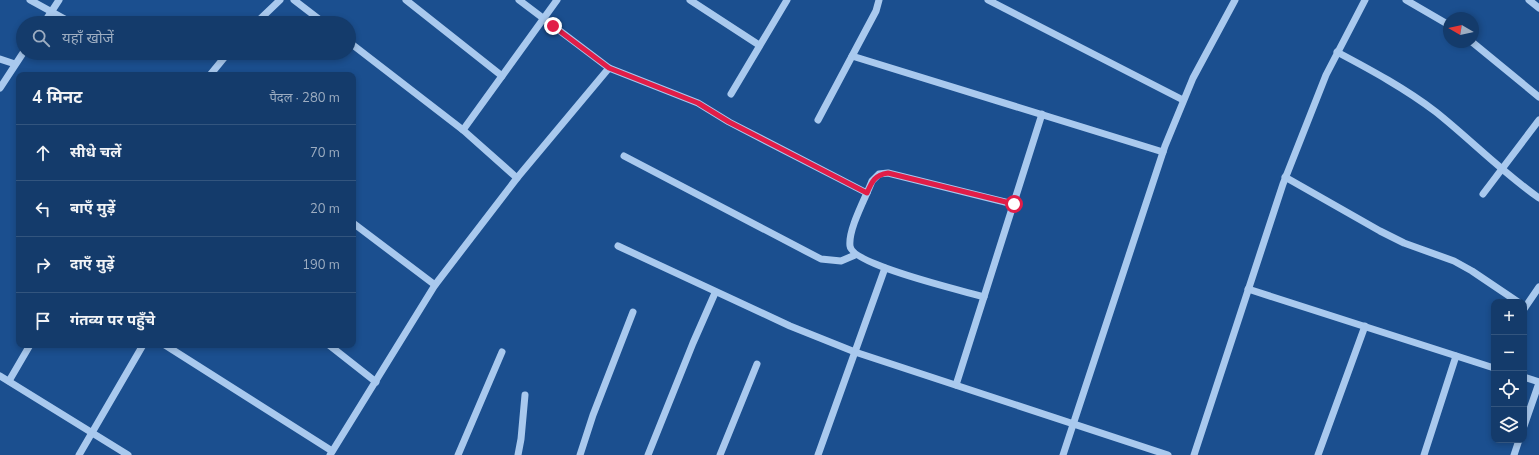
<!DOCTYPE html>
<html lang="hi">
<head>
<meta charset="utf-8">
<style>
	body { margin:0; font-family:"Nunito Sans","Noto Sans Devanagari",sans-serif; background:#214673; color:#f1f3f6 }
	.controls { position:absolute; right:12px; bottom:12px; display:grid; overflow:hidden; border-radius:8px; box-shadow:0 2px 6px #0003 }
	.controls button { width:36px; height:36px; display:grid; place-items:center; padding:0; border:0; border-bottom:1px solid #33557e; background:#143b6b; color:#f1f3f6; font:20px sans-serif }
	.compass { position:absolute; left:1443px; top:12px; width:36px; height:36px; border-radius:50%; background:#143b6b; box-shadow:0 2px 6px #0003; rotate:279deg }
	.stop { position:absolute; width:12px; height:12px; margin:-9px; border:3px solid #e11d48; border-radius:50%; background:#fff }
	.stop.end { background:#e11d48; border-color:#fff; box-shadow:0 1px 4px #0008 }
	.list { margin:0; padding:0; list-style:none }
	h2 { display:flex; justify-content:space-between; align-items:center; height:52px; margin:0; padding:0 16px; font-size:17px }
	h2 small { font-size:13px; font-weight:400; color:#9dadc1 }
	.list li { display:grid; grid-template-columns:26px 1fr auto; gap:12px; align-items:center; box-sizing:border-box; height:56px; padding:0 16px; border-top:1px solid #33557e }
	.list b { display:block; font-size:15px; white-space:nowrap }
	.list em { font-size:13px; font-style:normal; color:#9dadc1 }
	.icon { flex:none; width:22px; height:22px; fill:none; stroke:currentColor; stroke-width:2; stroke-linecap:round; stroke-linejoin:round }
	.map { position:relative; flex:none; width:1539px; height:455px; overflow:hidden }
	.search { position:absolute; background:#143b6b; box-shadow:0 2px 6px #0003; left:16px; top:16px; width:340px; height:44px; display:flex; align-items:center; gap:10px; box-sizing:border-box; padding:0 14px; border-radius:22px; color:#9dadc1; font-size:15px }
	.panel { position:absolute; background:#143b6b; box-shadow:0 2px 6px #0003; left:16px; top:72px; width:340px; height:276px; border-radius:8px }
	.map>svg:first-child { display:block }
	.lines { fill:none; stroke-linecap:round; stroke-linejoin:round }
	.minor { stroke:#a9c9ee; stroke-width:7 }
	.route { stroke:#e11d48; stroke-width:5 }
</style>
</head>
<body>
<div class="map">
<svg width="1539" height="455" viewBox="0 0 1539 455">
	<rect width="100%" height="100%" fill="#1b4f8f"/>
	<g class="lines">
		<g class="minor">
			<path d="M30,0L72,23"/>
			<path d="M294,0L324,23"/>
			<path d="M406,0L502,76"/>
			<path d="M519,0L609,68L698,103L729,122L867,193"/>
			<path d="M690,0L759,45"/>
			<path d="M988,0L1183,100"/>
			<path d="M1406,0L1449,25"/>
			<path d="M1529,0L1539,8"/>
			<path d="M44,23L59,0"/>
			<path d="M256,23L280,0"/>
			<path d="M349,42L463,130L517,178"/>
			<path d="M1472,42L1539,97"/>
			<path d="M1337,52C1371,70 1406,89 1436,112C1471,140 1502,172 1539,198"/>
			<path d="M852,56L1163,152"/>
			<path d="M0,59L15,64"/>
			<path d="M210,75L228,53"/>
			<path d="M0,88L23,53"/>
			<path d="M731,94L787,0"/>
			<path d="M818,120L876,11L879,0"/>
			<path d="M463,130L557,0"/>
			<path d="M624,156L821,259L841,261L855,255"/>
			<path d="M1285,177L1380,231L1404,243L1454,261L1472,271L1518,302"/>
			<path d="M1483,194L1539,120"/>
			<path d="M353,223L435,285"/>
			<path d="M618,246L790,326L855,352L1168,455"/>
			<path d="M1248,289L1494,368"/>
			<path d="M984,297C964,291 852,265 850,246C848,229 866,197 872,181L879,174L888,173L1013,204"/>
			<path d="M1524,309L1539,287"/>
			<path d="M165,345L332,451"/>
			<path d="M329,345L376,382"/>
			<path d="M0,376L128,455"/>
			<path d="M1524,377L1539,382"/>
			<path d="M9,381L30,345"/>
			<path d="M956,385L1042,114"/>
			<path d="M1524,426L1539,383"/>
			<path d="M79,455L143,345"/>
			<path d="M330,455L435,285L517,178L609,68"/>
			<path d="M458,455L502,352"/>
			<path d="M518,455L521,439L525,395"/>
			<path d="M580,455L593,415L633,312"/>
			<path d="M648,455L693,343L715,293"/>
			<path d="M720,455L757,364"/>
			<path d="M818,455L885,268"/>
			<path d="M1063,455L1165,146L1193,78L1235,0"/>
			<path d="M1194,455L1283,184L1326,75L1365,0"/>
			<path d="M1318,455L1365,326"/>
			<path d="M1424,455L1456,356"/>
			<path d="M1514,455L1519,440"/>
		</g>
	</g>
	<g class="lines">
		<path class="route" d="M553,26L609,68L698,103L729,122L867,193C872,181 875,175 888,173L1014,204"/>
	</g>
</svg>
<div class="controls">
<button>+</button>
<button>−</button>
<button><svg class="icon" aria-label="locate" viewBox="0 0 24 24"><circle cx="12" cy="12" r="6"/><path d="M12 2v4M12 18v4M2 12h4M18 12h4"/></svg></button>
<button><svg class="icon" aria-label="layers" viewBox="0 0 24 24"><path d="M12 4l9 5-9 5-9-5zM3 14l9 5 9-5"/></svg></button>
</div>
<svg class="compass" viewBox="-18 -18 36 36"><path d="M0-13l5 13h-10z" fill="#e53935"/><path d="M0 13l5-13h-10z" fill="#9dadc1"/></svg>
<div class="stop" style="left:1014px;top:204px"></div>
<div class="stop end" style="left:553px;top:26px"></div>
<div class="search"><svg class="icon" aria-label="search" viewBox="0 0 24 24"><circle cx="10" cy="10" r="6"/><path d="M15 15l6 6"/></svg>यहाँ खोजें</div>
<section class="panel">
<h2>4 मिनट<small>पैदल · 280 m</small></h2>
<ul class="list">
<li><svg class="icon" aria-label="ahead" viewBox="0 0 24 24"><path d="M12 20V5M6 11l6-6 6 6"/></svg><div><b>सीधे चलें</b></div><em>70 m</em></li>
<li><svg class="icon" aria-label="left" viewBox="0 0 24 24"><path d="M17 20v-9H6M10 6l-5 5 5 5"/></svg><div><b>बाएँ मुड़ें</b></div><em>20 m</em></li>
<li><svg class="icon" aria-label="right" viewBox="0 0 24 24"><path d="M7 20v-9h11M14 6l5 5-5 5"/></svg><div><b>दाएँ मुड़ें</b></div><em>190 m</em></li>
<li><svg class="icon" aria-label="arrive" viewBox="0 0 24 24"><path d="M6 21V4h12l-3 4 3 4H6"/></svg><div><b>गंतव्य पर पहुँचे</b></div></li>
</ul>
</section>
</div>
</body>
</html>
